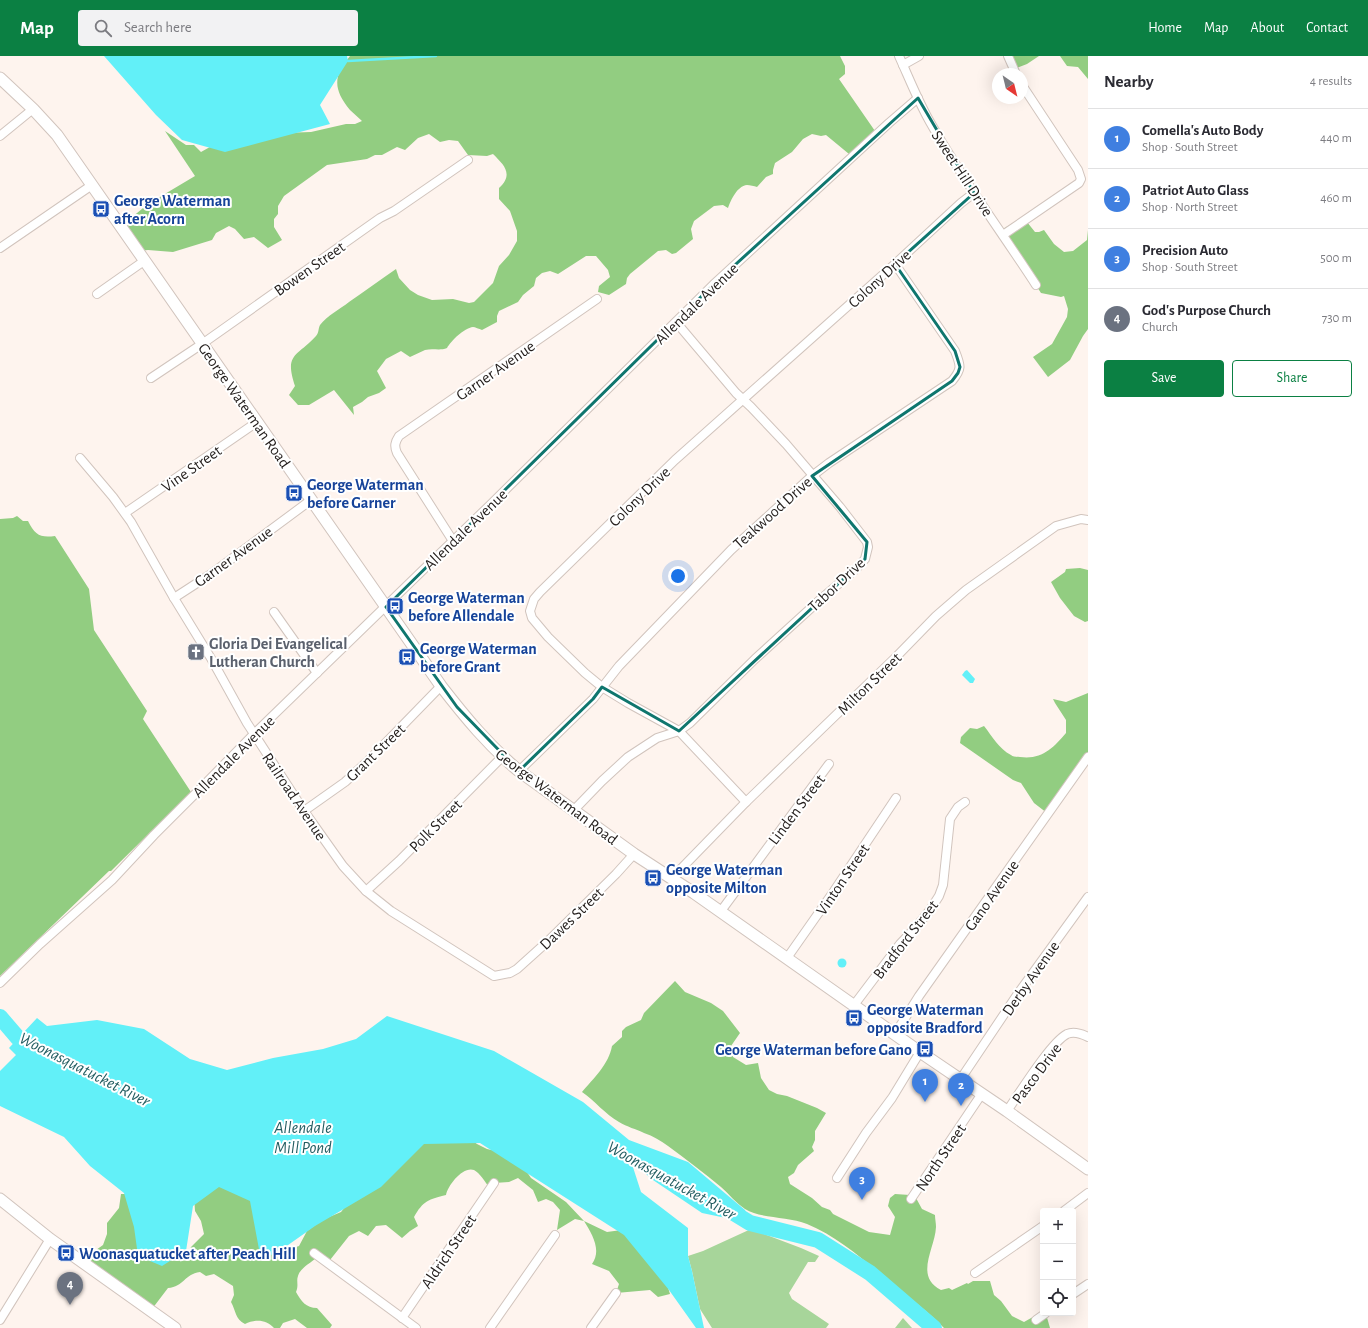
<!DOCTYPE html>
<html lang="en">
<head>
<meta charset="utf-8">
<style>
	body { margin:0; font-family:"Alegreya Sans",sans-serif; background:#f2f2f3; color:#2b2b33 }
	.controls { position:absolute; right:12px; bottom:12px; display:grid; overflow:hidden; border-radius:4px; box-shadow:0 4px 16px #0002 }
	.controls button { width:36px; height:36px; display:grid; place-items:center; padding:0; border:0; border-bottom:1px solid #e1e1e2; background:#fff; color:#2b2b33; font:20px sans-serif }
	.compass { position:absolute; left:992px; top:12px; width:36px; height:36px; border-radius:50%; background:#fff; box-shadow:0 4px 16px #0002; rotate:145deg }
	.you { position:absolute; left:678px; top:520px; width:14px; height:14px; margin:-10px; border:3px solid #fff; border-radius:50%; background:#1a73e8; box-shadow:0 0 0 6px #1a73e833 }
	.badge { display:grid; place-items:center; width:26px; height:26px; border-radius:50%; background:#0b8043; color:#fff; font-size:13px; font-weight:700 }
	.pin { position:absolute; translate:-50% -33px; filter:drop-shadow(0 1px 2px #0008) }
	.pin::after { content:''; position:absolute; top:21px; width:14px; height:12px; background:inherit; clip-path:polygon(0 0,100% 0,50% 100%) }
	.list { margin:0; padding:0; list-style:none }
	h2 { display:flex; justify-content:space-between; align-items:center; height:52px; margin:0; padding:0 16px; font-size:17px }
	h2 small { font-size:13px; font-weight:400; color:#7c7c81 }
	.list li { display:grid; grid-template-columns:26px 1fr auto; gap:12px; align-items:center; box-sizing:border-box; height:60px; padding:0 16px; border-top:1px solid #e1e1e2 }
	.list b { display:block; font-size:15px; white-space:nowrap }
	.list p { margin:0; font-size:13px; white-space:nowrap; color:#7c7c81 }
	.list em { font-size:13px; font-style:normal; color:#7c7c81 }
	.actions { display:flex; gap:8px; padding:12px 16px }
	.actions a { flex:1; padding:9px 0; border:1px solid #0b8043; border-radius:4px; text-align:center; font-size:14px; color:#0b8043 }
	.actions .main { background:#0b8043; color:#fff }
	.icon { flex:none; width:22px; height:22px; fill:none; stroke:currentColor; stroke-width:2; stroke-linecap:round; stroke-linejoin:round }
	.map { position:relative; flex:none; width:1088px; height:1272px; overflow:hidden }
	header { display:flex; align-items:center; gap:24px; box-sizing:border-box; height:56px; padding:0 20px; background:#0b8043; color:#fff }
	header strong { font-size:19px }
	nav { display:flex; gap:22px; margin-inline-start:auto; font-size:14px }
	.search { width:280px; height:36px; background:#f2f2f3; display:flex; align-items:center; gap:10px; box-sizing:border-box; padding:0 14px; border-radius:4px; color:#7c7c81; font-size:15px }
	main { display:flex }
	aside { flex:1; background:#fff }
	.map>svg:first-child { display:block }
	.green { fill:#a7d59a }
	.forest { fill:#92cd81 }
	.water { fill:#62f0f8 }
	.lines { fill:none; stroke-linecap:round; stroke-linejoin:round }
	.stream { stroke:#62f0f8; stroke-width:2.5 }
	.river { stroke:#62f0f8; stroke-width:16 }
	.street-casing { stroke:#d1c4bd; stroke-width:10 }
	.secondary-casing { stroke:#d1c4bd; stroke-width:13 }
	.street { stroke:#fff; stroke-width:8 }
	.secondary { stroke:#fff; stroke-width:11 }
	.marked { fill:none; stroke:#0f766e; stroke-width:3; stroke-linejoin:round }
	.labels { text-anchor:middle; stroke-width:4; stroke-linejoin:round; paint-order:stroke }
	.street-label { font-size:16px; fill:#221d1b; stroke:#fff }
	.transit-label { font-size:16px; font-weight:bold; fill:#164399; stroke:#fff; text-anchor:start }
	.worship-label { font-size:16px; font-weight:bold; fill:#5b616d; stroke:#fff; text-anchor:start }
	.water-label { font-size:17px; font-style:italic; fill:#225d61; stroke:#fff }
</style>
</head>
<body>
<header>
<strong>Map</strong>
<div class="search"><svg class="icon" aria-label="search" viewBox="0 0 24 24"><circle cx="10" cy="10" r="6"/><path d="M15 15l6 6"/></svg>Search here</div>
<nav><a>Home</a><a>Map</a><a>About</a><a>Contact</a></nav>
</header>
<main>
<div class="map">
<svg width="1088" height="1272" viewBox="0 0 1088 1272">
	<rect width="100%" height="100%" fill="#fef4ee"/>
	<g class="green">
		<path d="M751,1173L801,1192L819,1200L815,1206H808L789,1237L792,1243L829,1268L826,1272H712L700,1253L692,1215L688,1200L703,1195Z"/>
		<path d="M903,1262L912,1272H895Z"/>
	</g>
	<g class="forest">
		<path d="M350,0H840L845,10V18L839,23L875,75L851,97L849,98L826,79L821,80L812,78L803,83L792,96L775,107L773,114V118L766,121L757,131C754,130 750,129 747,129C737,130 731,144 728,152L723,149L714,150L694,165L691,173L693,183L676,197L672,198L666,194L658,195L630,218L627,222L626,228L609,239L598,236L599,230L610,221L608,214L596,200H586L558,218L550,215L542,217L536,222L534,230L523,239L518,246L499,255L497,260V266L482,274C479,273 475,271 473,271C464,272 451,285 447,292C440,295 433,292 425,294C420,296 415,299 410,301L401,295L386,303L377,315L386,332L379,337L368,341L362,346L353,351L354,359L334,334L309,349H298L289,339L295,330C284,297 297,301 316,280C319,277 318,273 320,269C327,260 340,253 349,246C365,235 380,224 396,213L399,222L410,234L418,239L432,244L453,243L469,247L474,246L493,227L499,210L509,199L517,185V175L510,155L499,143V132C514,118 504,109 493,98L487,100L468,99L458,85L449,84L440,86L429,78L418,82L405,94L397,91L382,99H375L367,103L327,109L284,140L278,150V158L274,163V171L282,184L268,192L254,181L244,183L235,173L229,170L216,177L212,184L173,196L148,194L138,195L120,171L148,148L195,120L165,75L186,89H194L201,96L217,87L282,77L311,76L346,68H355L362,65C358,61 354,58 350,54C333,33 333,20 350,0Z"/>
		<path d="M1007,0H1039L1027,8L1014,13Z"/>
		<path d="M1060,0H1088V23L1078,11L1067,10Z"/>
		<path d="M1023,161L1035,176H1039L1044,174L1054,188L1064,196L1073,195L1087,184L1088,174V273L1083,280L1070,304L1048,321L1033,301L1052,288L1067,261L1068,253L1064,240L1061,241L1041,237L1001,176L1003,173Z"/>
		<path d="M17,460L23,465H28C35,479 40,482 55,480L89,533L94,574L147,655L143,663L191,736L111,815H109L0,920V463L13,462Z"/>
		<path d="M1080,512L1088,514V565L1085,566L1074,560L1060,542L1051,526L1065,516L1066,513Z"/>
		<path d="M1088,637V699L1047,757L1034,747L1021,727L1013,724L960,687L961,681L970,672L977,673L984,670C992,680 999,693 1011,699C1013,701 1017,701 1020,701C1042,704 1053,692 1066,677V664L1055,647L1053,643L1066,646Z"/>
		<path d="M675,925L685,936L711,947L723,955L740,977L731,990L733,1001L746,1009L758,1007L761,1022L769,1034L777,1038L787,1040L817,1052L826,1057L815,1075V1084L812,1091L814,1095L798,1109L794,1117L788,1121L790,1128L812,1142L822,1151L830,1154L833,1158L869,1176L890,1179L895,1161L888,1150L890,1142L895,1138L910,1139L916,1142L922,1153L935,1159C935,1163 936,1167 936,1171C935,1193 914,1220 941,1234L949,1232L952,1234L967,1227L968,1228L973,1225H990L994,1239L1001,1245L1012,1260L1024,1266L1040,1257L1046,1258L1050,1272H944C929,1256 912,1244 896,1231C868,1208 841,1182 807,1168C788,1160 761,1163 745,1153C736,1147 729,1138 721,1131C704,1117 686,1103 668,1090C661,1085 653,1080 644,1077C636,1073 627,1071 619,1066C605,1058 595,1045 582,1036C593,1023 609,1008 612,990L622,981V975L626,971L641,964L644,957Z"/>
		<path d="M469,1082L477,1088L487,1093L504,1097L520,1106L531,1122L566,1146L584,1165L607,1176L629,1173L666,1225L670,1238L658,1241L650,1234L616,1237L619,1228L609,1215L592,1208C602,1194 592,1178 584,1165L575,1163L557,1174L560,1154L553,1146L546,1143L538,1146L533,1134L518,1122L509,1126L494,1127L489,1131C485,1126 480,1117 474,1114C463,1110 448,1129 446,1139C429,1143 423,1145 414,1161L418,1170L410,1175L402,1182L386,1169L376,1170L368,1180L359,1175L349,1180L330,1204L316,1202C311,1207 300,1212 298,1220C296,1225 299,1229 296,1236C301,1245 306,1252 317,1252L332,1269L330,1272H307L295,1263L283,1267L280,1272H274C266,1263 255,1263 245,1268C235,1263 236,1255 231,1246L234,1239L233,1230L214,1218L206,1220L200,1216C184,1218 184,1231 168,1232L152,1253L88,1206L96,1194L103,1189L107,1178V1167L119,1152L121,1138H125L176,1197L184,1200L188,1199L191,1191L204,1178L201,1165L195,1155L194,1140L206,1126L253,1136L277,1192L290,1193L299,1190L307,1175L322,1164L341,1156L397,1087Z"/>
	</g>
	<g class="water">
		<path d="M104,0H347L348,5L320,49L330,68L225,96L182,84L156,59Z"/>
		<path d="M967,614L975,623L973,627H970L962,619L965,615Z"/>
		<circle cx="842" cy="907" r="4.5"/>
		<path d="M387,960L494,995L583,1046L629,1084L688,1106L745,1154L750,1167L702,1157L653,1124L631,1105L641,1136L688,1172V1200L692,1215L704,1272H696L669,1234L624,1179L480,1087L424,1088L381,1131L315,1170L281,1194L261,1204L250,1145L219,1131L193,1150L186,1195L162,1210L138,1200L134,1171L124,1137L90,1110L64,1081L0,1050V1015L16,999L9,992L37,962L47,970L97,964L144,973L190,1003L227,1014L273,1002L323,993L356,983Z"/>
	</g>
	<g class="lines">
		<path class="stream" d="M348,5L436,0"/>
		<g class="river">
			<path d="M0,961L18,982L38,990"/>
			<path d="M732,1156L750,1167L818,1184L870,1217L934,1272"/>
		</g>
		<defs>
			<g id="street">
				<path d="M899,0C909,22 918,45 930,66C962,123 1001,175 1036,229"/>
				<path d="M1008,0L1016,18"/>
				<path d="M903,9L919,0"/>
				<path d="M0,80L33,53"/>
				<path d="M1003,179L1079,127L1081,123L1078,114L1022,29"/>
				<path d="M0,192L92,129"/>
				<path d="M97,238L144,205"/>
				<path d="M151,322L202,288L380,162L394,155L468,104"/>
				<path d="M80,402L113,441L131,466L174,542L212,604L247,667L304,755L343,810L366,835L391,855L494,920L510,917L517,913L547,886L616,818L634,798"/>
				<path d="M125,457L257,366"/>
				<path d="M453,485L397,397C394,390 395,386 399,380L597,243"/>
				<path d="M174,542L211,518L311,444"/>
				<path d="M274,556L317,617"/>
				<path d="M519,715L593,643L619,610L731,494L812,420L829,407L952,325C962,313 961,310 955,295L895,208"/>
				<path d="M746,746L679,675L628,647L602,631L585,617L548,581L532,562L530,555L534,543L540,536L675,404L895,208L961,147L974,137"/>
				<path d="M574,754L602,725L628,701L657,682L679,675L690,667L755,603L822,542L856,513L865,503L868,491L867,486L840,451L786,388L751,351L736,337L676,266"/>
				<path d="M304,755L345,726L368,705L441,630"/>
				<path d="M672,822L746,746L897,600L936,560L966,534L1056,470L1081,463L1088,464"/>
				<path d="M366,835L399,805L502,701"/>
				<path d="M721,855L829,708"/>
				<path d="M787,902L834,835L896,742"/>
				<path d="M0,927L40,888L112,824L154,779L202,731L254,678L489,450L713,229L889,67L918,42"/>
				<path d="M854,949L900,888L917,870L930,854L939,840L943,829L950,763L958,751L965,746"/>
				<path d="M895,978L919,940L1088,701"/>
				<path d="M960,1024L1017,939L1088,841"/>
				<path d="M1007,1055C1019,1038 1051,986 1067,978C1074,975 1082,978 1088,981"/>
				<path d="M837,1122L866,1077L892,1042L920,996"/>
				<path d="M911,1143L981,1039"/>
				<path d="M1064,1155L1088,1137"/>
				<path d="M314,1197L416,1272"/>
				<path d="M975,1217L1043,1170"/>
				<path d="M1073,1238L1088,1228"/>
				<path d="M402,1262L494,1127"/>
				<path d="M0,1264L50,1183"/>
				<path d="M1036,1264L1046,1257"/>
				<path d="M490,1272L555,1179"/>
				<path d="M591,1272L616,1237"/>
			</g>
			<g id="secondary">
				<path d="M0,22L33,53L57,79L441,630C465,661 489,690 519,715L634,798L694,837L920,996L1007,1055L1088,1113"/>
				<path d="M0,1143L50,1183L175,1272"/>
			</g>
		</defs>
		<use href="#street" class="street-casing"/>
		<use href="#secondary" class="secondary-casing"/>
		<use href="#street" class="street"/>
		<use href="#secondary" class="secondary"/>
	</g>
	<path class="marked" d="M918,42L974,137L895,208L955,295L960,311L958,317L952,325L812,420L867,486L865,503L679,675L602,631L593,643L519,715L457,651L386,551L713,229Z"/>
	<defs>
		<symbol id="bus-square" viewBox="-11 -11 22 22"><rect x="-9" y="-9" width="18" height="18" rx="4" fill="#1a4fb4" stroke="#fff"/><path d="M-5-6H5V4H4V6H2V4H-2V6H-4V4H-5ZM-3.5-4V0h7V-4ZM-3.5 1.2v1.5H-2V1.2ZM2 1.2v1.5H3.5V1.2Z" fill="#fff"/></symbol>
		<symbol id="church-square" viewBox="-11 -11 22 22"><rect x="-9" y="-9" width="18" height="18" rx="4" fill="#6b7280" stroke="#fff"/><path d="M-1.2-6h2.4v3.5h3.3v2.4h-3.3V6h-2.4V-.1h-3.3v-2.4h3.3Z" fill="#fff"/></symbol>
	</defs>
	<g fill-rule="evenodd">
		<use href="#bus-square" x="91" y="143" width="20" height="20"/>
		<use href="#bus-square" x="284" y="427" width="20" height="20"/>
		<use href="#bus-square" x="385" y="540" width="20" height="20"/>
		<use href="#church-square" x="186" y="586" width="20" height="20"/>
		<use href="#bus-square" x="397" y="591" width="20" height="20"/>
		<use href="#bus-square" x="643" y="812" width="20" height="20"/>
		<use href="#bus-square" x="844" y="952" width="20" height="20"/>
		<use href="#bus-square" x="915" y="983" width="20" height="20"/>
		<use href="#bus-square" x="56" y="1187" width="20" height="20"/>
	</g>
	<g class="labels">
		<g class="street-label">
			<text transform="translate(963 117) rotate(57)" y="6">Sweet Hill Drive</text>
			<text transform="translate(309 212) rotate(-35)" y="6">Bowen Street</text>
			<text transform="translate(879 222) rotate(-42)" y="6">Colony Drive</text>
			<text transform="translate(696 247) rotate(-44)" y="6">Allendale Avenue</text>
			<text transform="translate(495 314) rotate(-35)" y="6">Garner Avenue</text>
			<text transform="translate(245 349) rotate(55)" y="6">George Waterman Road</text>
			<text transform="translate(191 412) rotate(-35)" y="6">Vine Street</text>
			<text transform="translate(639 440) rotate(-44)" y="6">Colony Drive</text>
			<text transform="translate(772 456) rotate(-42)" y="6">Teakwood Drive</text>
			<text transform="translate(465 473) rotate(-44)" y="6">Allendale Avenue</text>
			<text transform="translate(233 500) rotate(-36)" y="6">Garner Avenue</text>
			<text transform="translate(836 528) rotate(-43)" y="6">Tabor Drive</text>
			<text transform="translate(869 627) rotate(-44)" y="6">Milton Street</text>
			<text transform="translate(375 696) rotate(-44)" y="6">Grant Street</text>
			<text transform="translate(233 700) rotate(-45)" y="6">Allendale Avenue</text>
			<text transform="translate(295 740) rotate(56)" y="6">Railroad Avenue</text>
			<text transform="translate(557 740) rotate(37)" y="6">George Waterman Road</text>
			<text transform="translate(796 753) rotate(-53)" y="6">Linden Street</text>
			<text transform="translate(435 769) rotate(-45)" y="6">Polk Street</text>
			<text transform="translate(842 823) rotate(-56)" y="6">Vinton Street</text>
			<text transform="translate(991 839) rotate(-55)" y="6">Gano Avenue</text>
			<text transform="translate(571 862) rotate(-44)" y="6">Dawes Street</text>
			<text transform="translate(905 883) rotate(-52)" y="6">Bradford Street</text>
			<text transform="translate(1030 922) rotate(-55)" y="6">Derby Avenue</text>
			<text transform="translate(1036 1017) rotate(-53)" y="6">Pasco Drive</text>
			<text transform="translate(940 1101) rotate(-56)" y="6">North Street</text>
			<text transform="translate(448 1195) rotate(-56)" y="6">Aldrich Street</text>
		</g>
		<g class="transit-label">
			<text x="114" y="150">George Waterman<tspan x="114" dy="18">after Acorn</tspan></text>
			<text x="307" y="434">George Waterman<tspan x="307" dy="18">before Garner</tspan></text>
			<text x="408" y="547">George Waterman<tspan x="408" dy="18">before Allendale</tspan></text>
			<text x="420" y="598">George Waterman<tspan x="420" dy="18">before Grant</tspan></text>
			<text x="666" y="819">George Waterman<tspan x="666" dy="18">opposite Milton</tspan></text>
			<text x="867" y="959">George Waterman<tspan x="867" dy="18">opposite Bradford</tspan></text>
			<text x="912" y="999" text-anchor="end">George Waterman before Gano</text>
			<text x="79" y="1203">Woonasquatucket after Peach Hill</text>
		</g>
		<g class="worship-label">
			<text x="209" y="593">Gloria Dei Evangelical<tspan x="209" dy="18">Lutheran Church</tspan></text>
		</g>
		<g class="water-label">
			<text transform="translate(85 1013) rotate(27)" y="6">Woonasquatucket River</text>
			<text x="303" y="1077">Allendale<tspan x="303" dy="20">Mill Pond</tspan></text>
			<text transform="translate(672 1124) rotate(29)" y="6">Woonasquatucket River</text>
		</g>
	</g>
</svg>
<div class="controls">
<button>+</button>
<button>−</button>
<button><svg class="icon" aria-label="locate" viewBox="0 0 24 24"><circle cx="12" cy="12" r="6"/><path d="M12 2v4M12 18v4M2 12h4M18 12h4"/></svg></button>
</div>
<svg class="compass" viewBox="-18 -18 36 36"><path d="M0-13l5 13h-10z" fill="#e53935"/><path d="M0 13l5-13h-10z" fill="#7c7c81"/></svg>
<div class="you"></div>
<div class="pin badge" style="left:925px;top:1046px;background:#3f7fe0">1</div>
<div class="pin badge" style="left:961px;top:1050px;background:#3f7fe0">2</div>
<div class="pin badge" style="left:862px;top:1144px;background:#3f7fe0">3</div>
<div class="pin badge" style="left:70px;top:1249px;background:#6b7280">4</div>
</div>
<aside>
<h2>Nearby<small>4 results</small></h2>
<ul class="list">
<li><span class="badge" style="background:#3f7fe0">1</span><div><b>Comella's Auto Body</b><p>Shop · South Street</p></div><em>440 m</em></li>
<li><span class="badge" style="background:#3f7fe0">2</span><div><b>Patriot Auto Glass</b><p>Shop · North Street</p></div><em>460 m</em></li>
<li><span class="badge" style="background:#3f7fe0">3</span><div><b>Precision Auto</b><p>Shop · South Street</p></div><em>500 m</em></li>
<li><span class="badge" style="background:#6b7280">4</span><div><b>God's Purpose Church</b><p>Church</p></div><em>730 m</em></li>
</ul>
<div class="actions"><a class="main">Save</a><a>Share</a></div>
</aside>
</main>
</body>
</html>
